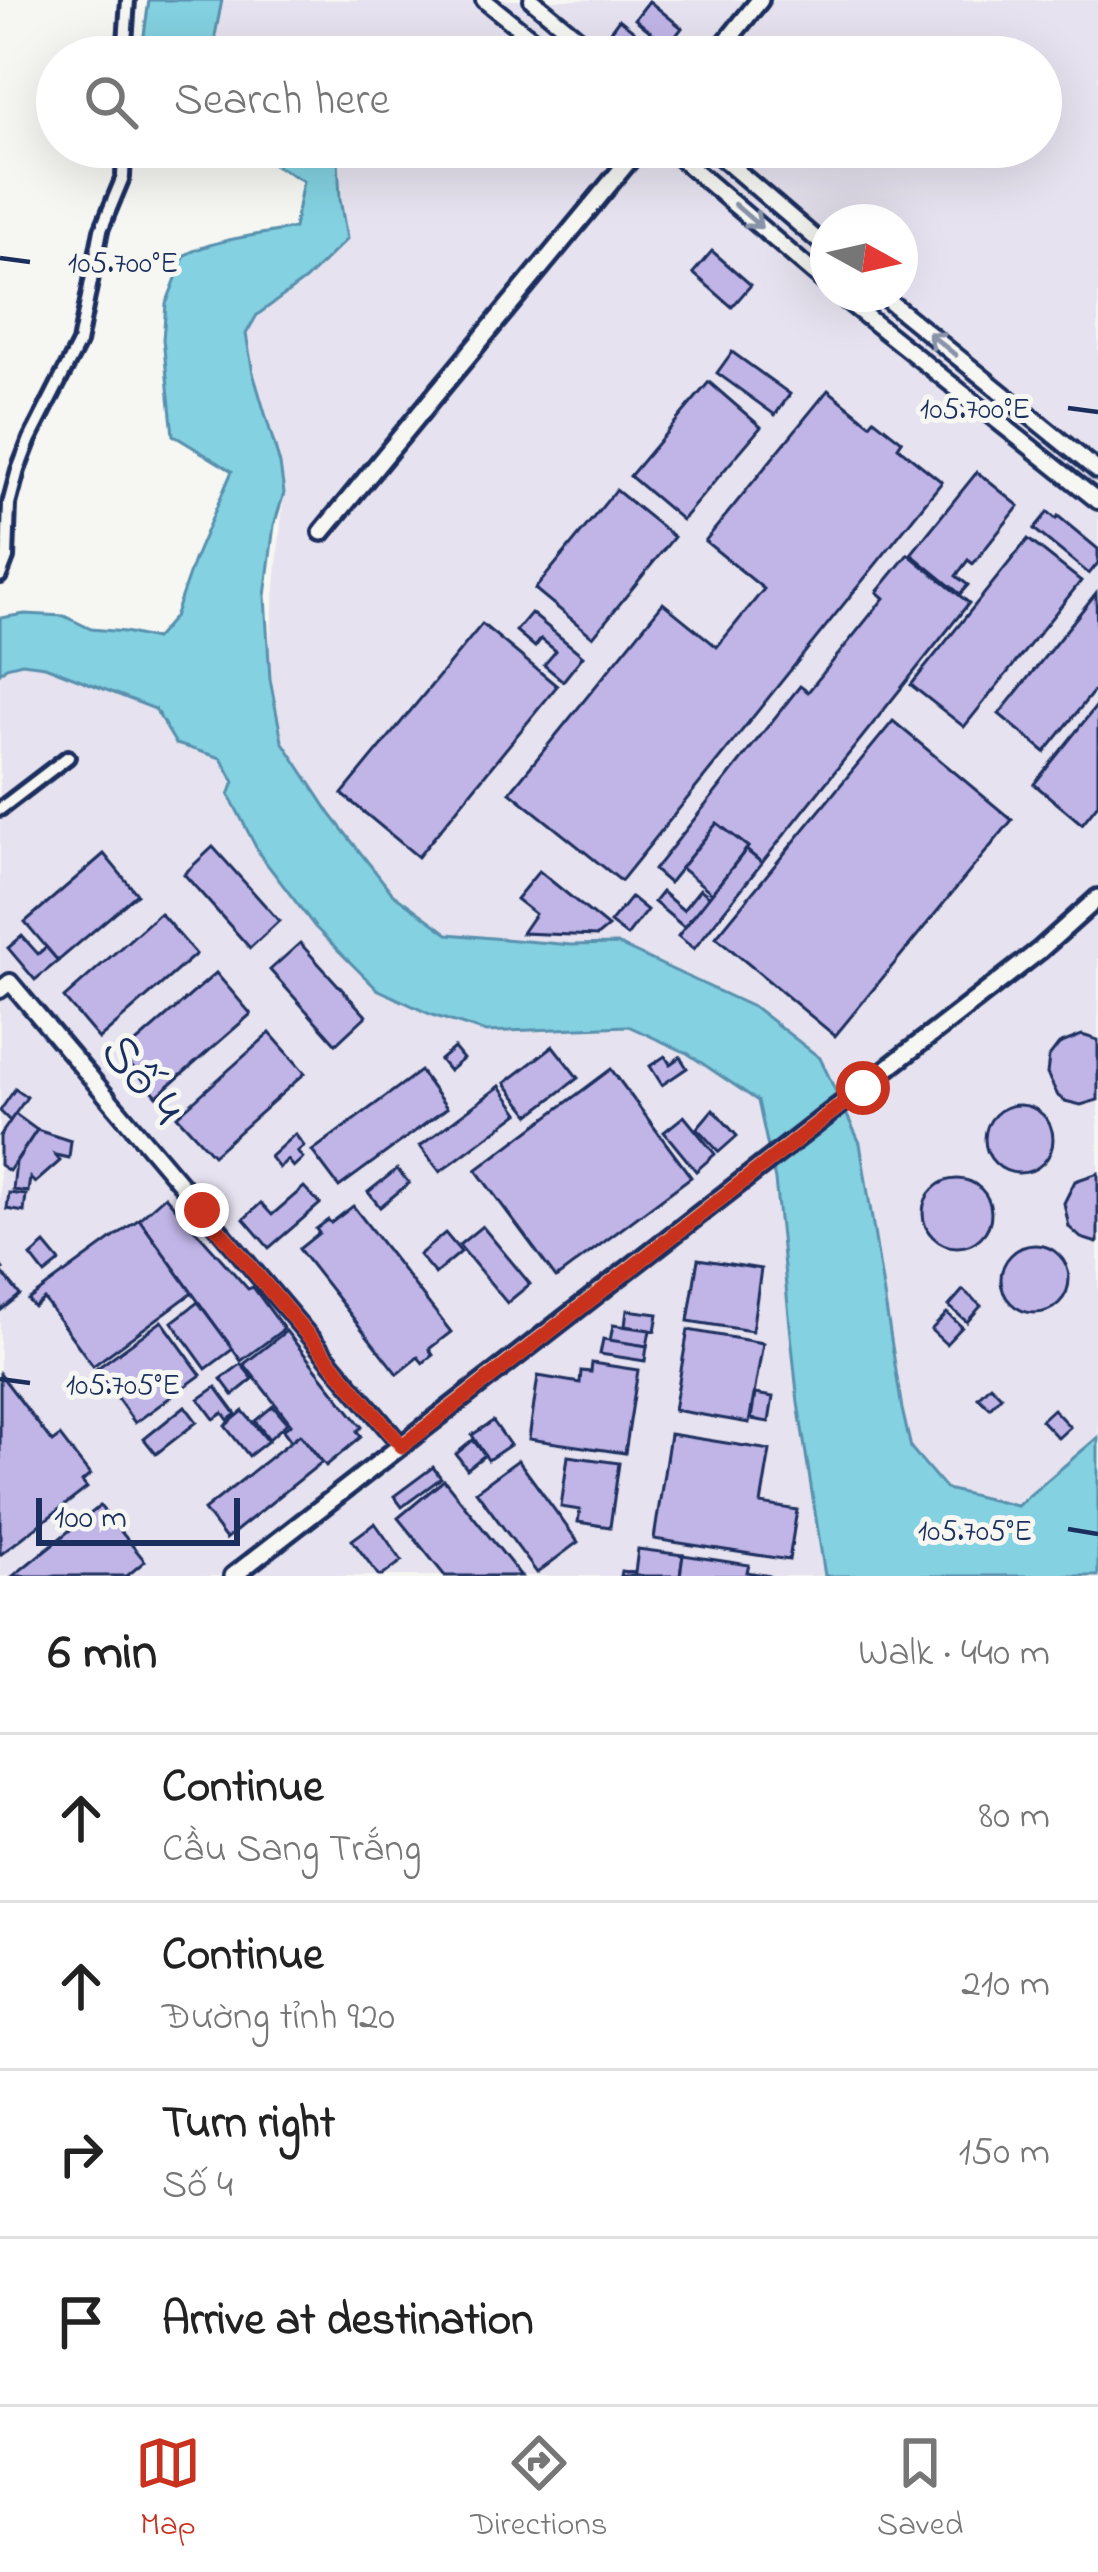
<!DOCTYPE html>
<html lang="en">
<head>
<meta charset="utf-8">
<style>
	body { margin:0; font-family:"Indie Flower",sans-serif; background:#f2f2f2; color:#222 }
	.compass { position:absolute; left:810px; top:204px; width:108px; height:108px; border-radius:50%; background:#fff; box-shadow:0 12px 48px #0002; rotate:98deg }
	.scale { position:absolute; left:36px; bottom:30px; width:204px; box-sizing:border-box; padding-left:12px; border:6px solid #1b2f5e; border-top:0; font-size:33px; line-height:42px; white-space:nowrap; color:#1b2f5e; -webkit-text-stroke:9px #f6f6f2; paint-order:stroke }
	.stop { position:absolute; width:36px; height:36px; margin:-27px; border:9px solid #c8321e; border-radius:50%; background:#fff }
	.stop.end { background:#c8321e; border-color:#fff; box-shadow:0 3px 12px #0008 }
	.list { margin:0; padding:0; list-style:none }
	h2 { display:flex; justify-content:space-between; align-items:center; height:156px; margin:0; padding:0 48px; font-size:51px }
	h2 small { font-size:39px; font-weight:400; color:#767676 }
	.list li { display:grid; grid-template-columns:78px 1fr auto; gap:36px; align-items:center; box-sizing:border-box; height:168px; padding:0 48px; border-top:3px solid #e0e0e0 }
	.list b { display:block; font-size:45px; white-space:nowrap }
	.list p { margin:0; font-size:39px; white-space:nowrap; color:#767676 }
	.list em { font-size:39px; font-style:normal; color:#767676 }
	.icon { flex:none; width:66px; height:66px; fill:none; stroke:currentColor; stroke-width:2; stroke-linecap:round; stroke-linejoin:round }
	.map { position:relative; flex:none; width:1098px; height:1576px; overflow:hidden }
	.search { position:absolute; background:#fff; box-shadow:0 12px 48px #0002; left:36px; right:36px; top:36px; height:132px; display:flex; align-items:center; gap:30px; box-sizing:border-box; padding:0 42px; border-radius:66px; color:#767676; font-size:45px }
	.sheet { height:828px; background:#fff }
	nav { display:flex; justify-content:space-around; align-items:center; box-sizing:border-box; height:168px; border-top:3px solid #e0e0e0; background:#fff; font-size:33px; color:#767676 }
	nav a { display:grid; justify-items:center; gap:6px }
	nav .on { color:#c8321e }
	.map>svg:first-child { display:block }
	.built { fill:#e6e2ef; fill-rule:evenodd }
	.water { fill:#83d1e1; stroke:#5990ad; stroke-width:3 }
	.building { fill:#c1b5e7; stroke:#1b2f5e; stroke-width:3 }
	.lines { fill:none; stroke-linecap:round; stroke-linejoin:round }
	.minor-casing { stroke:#1b2f5e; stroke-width:20 }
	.tertiary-casing { stroke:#1b2f5e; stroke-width:22 }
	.secondary-casing { stroke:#1b2f5e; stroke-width:24 }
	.minor { stroke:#f6f6f2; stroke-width:10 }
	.tertiary { stroke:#f6f6f2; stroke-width:14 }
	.secondary { stroke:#f6f6f2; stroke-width:15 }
	.oneway { stroke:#8892a8 }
	.route { stroke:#c8321e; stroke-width:15 }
	.ticks { fill:none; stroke:#1b2f5e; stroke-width:4.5 }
	.labels { text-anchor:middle; stroke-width:10; stroke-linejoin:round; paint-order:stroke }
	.street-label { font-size:54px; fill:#1b2f5e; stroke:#f6f6f2 }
	.ticks-label { font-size:30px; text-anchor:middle; fill:#1b2f5e; stroke:#f6f6f2; stroke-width:10; stroke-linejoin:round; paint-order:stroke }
</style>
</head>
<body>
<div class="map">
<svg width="1098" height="1576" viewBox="0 0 1098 1576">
	<rect width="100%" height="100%" fill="#f6f6f2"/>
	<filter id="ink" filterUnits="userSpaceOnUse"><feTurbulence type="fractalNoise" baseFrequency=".00833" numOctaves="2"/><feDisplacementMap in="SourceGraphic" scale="24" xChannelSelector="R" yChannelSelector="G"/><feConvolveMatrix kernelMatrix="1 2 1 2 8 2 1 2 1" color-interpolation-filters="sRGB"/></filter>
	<g filter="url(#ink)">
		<path class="built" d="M222,0H1098V1437L957,1576H0V673L6,667L22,663L45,666L155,709L269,648L284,493L280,464L253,373L246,334L256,315L347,239L340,199L338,160L335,147H1041V57H234L214,37ZM828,222H900V294H828Z"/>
		<g class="water">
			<path d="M149,0H222L215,36L234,57H154L143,42Z"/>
			<path d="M244,147H335L338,159L340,199L347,239L305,280L257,315L246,334L253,373L280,464L284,493L274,525L265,596L270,679L282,741L331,815L392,893L448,934L571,945L617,944L757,1009L820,1058L860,1143L902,1409L911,1448L946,1489L1017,1506L1098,1437V1576H825L798,1403L775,1180L758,1101L687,1053L628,1026L486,1032L432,1015L377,989L315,927L260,855L229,795L234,782L221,758L176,744L155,709L45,666L22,663L6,667L0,673V618L25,614L64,616L91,629L125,632L155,639L174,617L194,560L232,471L173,435L163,339L166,304L185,255C218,238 257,236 294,228L303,181Z"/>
		</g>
		<g class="building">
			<path d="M649,1L682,28L668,46L635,19Z"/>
			<path d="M619,19L634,31L626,41L611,30Z"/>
			<path d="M712,251L751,285L732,307L693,273Z"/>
			<path d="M732,352L790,394L775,415L717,373Z"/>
			<path d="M709,382L761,427L682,520L630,476Z"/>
			<path d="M828,390L870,424L874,419L902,441L898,447L942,482L621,881L510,792L663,603L717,647L764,589L705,541Z"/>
			<path d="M977,472L1019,506L973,564L968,560L956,576L968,585L960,594L911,554Z"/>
			<path d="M616,490L674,537L593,637L535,589Z"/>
			<path d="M1048,512L1056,519L1058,516L1098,549V563L1089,574L1034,529Z"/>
			<path d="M1028,539L1081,581L964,727L911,685Z"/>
			<path d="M908,554L969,603L762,863L746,850L748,847L717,823L669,883L654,870L800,686L808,692L884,598L877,592Z"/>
			<path d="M1096,593L1098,686L1045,752L999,714Z"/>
			<path d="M531,613L583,656L563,681L544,665L556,651L541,639L535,647L516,631Z"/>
			<path d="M482,624L557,686L418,857L342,794Z"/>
			<path d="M1098,704V804L1082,824L1034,784Z"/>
			<path d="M893,721L1012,820L835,1036L716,937Z"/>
			<path d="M717,823L748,847L712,893L681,868Z"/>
			<path d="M213,847L279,921L250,948L184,874Z"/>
			<path d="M746,850L762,863L694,949L678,936Z"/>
			<path d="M104,854L137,894L58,961L25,922Z"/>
			<path d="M539,871L608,927L597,936L522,933L535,914L516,899Z"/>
			<path d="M700,889L709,896L684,927L654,902L662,892L683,910Z"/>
			<path d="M631,897L647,910L627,936L610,923Z"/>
			<path d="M160,913L196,954L99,1039L64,998Z"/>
			<path d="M22,936L38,954L46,947L58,961L35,980L8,948Z"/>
			<path d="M300,943L366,1016L336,1044L270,970Z"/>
			<path d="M216,973L251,1014L157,1096L122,1055Z"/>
			<path d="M270,1033L305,1073L213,1155L177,1116Z"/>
			<path d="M1082,1035L1098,1040V1100L1081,1105L1065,1101L1058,1096L1047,1074L1049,1057L1059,1044Z"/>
			<path d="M553,1046L578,1078L530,1115L505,1083Z"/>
			<path d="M454,1048L463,1059L449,1071L440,1060Z"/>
			<path d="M665,1056L670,1064L680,1057L687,1068L662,1085L650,1066Z"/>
			<path d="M611,1069L691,1177L556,1278L476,1170Z"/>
			<path d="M420,1071L447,1108L339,1187L312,1151Z"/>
			<path d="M500,1086L519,1113L440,1172L420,1146Z"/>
			<path d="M15,1089L27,1097L10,1121L0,1111Z"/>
			<circle cx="1019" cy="1139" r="34"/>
			<path d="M713,1109L737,1136L719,1152L697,1128Z"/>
			<path d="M15,1114L37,1130L9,1171L0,1165V1136Z"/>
			<path d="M684,1116L715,1154L696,1171L664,1132Z"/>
			<path d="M37,1130L71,1141L69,1158L55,1155L60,1161L35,1183L30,1178L28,1192L13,1190L16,1162Z"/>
			<path d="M295,1134L304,1146L297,1152L303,1158L293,1167L287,1160L279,1168L270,1157Z"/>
			<path d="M397,1169L409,1183L380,1207L368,1192Z"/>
			<path d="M1098,1173V1242L1097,1243L1081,1238L1069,1227L1064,1203L1075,1181Z"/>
			<circle cx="957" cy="1213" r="34"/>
			<path d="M304,1187L320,1204L269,1248L244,1219L261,1203L272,1215Z"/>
			<path d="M9,1193L26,1195L24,1212L7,1209Z"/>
			<path d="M165,1196L248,1289L253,1287L284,1329L241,1361L139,1219Z"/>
			<path d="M353,1206L451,1332L429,1349L433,1355L423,1363L418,1357L397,1374L299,1249L319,1233L316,1229L328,1220L331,1223Z"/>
			<path d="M139,1219L192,1293L93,1366L44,1299L34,1307L28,1300Z"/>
			<path d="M482,1226L530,1284L507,1303L459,1245Z"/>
			<path d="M445,1233L461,1252L435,1274L419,1255Z"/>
			<path d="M45,1244L60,1262L45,1274L31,1256Z"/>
			<circle cx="1035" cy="1279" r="34"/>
			<path d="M698,1259L761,1269L752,1331L688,1321Z"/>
			<path d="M0,1265L3,1269L1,1271L20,1295L0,1311Z"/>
			<path d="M963,1290L981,1306L967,1322L949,1306Z"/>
			<path d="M198,1302L233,1349L206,1369L172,1322Z"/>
			<path d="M627,1310L658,1314L655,1331L625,1326Z"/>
			<path d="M947,1313L962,1327L946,1344L931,1330Z"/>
			<path d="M162,1321L201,1375L135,1423L96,1369Z"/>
			<path d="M613,1325L650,1330L647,1346L610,1341Z"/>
			<path d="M688,1330L763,1343L749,1423L674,1410Z"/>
			<path d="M286,1331L362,1427L357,1431L361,1437L326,1466L300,1434L291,1441L283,1430L291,1424L244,1364Z"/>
			<path d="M603,1339L647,1346L645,1361L600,1354Z"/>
			<path d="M592,1363L638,1370L625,1453L529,1439L538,1376L580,1383L581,1371L591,1372Z"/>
			<path d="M241,1364L253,1379L233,1395L221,1379Z"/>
			<path d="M0,1374L52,1442L60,1436L90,1475L82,1482L87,1488L0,1555Z"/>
			<path d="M990,1385L1001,1396L990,1408L978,1397Z"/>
			<path d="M216,1387L236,1414L228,1420L223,1413L214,1419L199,1399Z"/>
			<path d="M755,1394L773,1397L769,1422L751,1419Z"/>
			<path d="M185,1406L197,1422L156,1454L144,1439Z"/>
			<path d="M273,1406L287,1423L269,1439L255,1421Z"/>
			<path d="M1053,1409L1070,1427L1058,1438L1041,1420Z"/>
			<path d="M243,1411L268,1441L249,1456L225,1426Z"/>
			<path d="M493,1421L510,1445L488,1460L472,1435Z"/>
			<path d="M300,1434L322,1462L226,1539L204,1510Z"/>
			<path d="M670,1434L770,1450L761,1504L797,1510L789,1560L654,1539Z"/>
			<path d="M473,1440L485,1455L467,1469L456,1454Z"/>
			<path d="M568,1456L619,1463L610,1527L578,1522L580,1510L561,1507Z"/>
			<path d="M518,1460L578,1542L537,1573L476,1491Z"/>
			<path d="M433,1467L441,1478L402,1507L394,1496Z"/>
			<path d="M444,1480L521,1576H445L398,1518Z"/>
			<path d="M100,1506L145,1561L127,1576H13Z"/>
			<path d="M375,1523L402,1561L382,1576H379L352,1540Z"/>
			<path d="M638,1549L683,1555L680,1576H620L621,1571L635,1573Z"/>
			<path d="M683,1555L749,1565L747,1572L770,1576H680Z"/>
		</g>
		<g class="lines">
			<defs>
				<g id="minor">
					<path d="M124,57L128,0"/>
					<path d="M0,576L7,558L9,504L18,470L30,439L79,343L101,230L123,177L124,147"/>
					<path d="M0,809L68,757"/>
				</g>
				<g id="tertiary">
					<path d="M484,0L555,57"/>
					<path d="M532,0L601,57"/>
					<path d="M667,147L828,285"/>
					<path d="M709,147L828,249"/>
					<path d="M838,294L1098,501"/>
					<path d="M880,294L1098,471"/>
					<path d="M0,990L10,982L402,1446"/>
				</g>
				<g id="secondary">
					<path d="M714,57L760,0"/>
					<path d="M322,532L640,147"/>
					<path d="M233,1576L1040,950L1098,898"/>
				</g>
			</defs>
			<use href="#minor" class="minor-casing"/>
			<use href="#tertiary" class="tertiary-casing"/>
			<use href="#secondary" class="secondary-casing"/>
			<use href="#minor" class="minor"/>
			<use href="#tertiary" class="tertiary"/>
			<use href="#secondary" class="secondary"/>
		</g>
		<defs><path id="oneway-shaft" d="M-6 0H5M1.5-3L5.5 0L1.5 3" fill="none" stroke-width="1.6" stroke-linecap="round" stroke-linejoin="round" transform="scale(3)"/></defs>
		<g class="oneway">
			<use href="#oneway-shaft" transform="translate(748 216) rotate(41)"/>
			<use href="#oneway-shaft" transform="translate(942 344) rotate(-141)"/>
		</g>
	</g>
	<g class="lines" filter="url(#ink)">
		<path class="route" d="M202,1210L402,1446L863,1088"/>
	</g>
	<path class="ticks" d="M0,258L30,262M1068,408L1098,412M0,1379L30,1383M1068,1529L1098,1534"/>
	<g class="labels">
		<g class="street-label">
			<text transform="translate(145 1077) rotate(50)" y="19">Số 4</text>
		</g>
	</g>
	<g class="ticks-label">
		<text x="123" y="272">105.700°E</text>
		<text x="975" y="418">105.700°E</text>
		<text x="123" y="1394">105.705°E</text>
		<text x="975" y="1540">105.705°E</text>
	</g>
</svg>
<svg class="compass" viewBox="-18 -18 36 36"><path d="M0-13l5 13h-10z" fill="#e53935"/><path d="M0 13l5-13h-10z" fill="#767676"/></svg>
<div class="scale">100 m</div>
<div class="stop" style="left:863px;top:1088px"></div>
<div class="stop end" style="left:202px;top:1210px"></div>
<div class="search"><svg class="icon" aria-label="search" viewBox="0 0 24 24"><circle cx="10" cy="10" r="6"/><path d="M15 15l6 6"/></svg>Search here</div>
</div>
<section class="sheet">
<h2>6 min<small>Walk · 440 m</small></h2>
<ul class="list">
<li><svg class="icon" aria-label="ahead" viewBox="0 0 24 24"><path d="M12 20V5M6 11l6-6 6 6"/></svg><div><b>Continue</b><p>Cầu Sang Trắng</p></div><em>80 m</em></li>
<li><svg class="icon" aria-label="ahead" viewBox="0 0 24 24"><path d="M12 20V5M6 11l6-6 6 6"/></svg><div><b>Continue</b><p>Đường tỉnh 920</p></div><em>210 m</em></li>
<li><svg class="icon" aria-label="right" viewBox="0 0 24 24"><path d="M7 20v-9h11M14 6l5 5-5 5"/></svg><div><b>Turn right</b><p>Số 4</p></div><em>150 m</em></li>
<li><svg class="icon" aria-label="arrive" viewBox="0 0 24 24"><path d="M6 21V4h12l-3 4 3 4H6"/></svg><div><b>Arrive at destination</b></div></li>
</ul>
</section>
<nav>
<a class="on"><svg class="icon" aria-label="map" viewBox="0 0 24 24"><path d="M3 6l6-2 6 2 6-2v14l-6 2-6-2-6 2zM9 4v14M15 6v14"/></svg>Map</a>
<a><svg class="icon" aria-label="directions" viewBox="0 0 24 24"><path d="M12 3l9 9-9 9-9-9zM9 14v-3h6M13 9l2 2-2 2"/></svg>Directions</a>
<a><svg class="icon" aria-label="saved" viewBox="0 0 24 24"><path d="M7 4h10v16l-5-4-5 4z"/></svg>Saved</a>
</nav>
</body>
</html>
